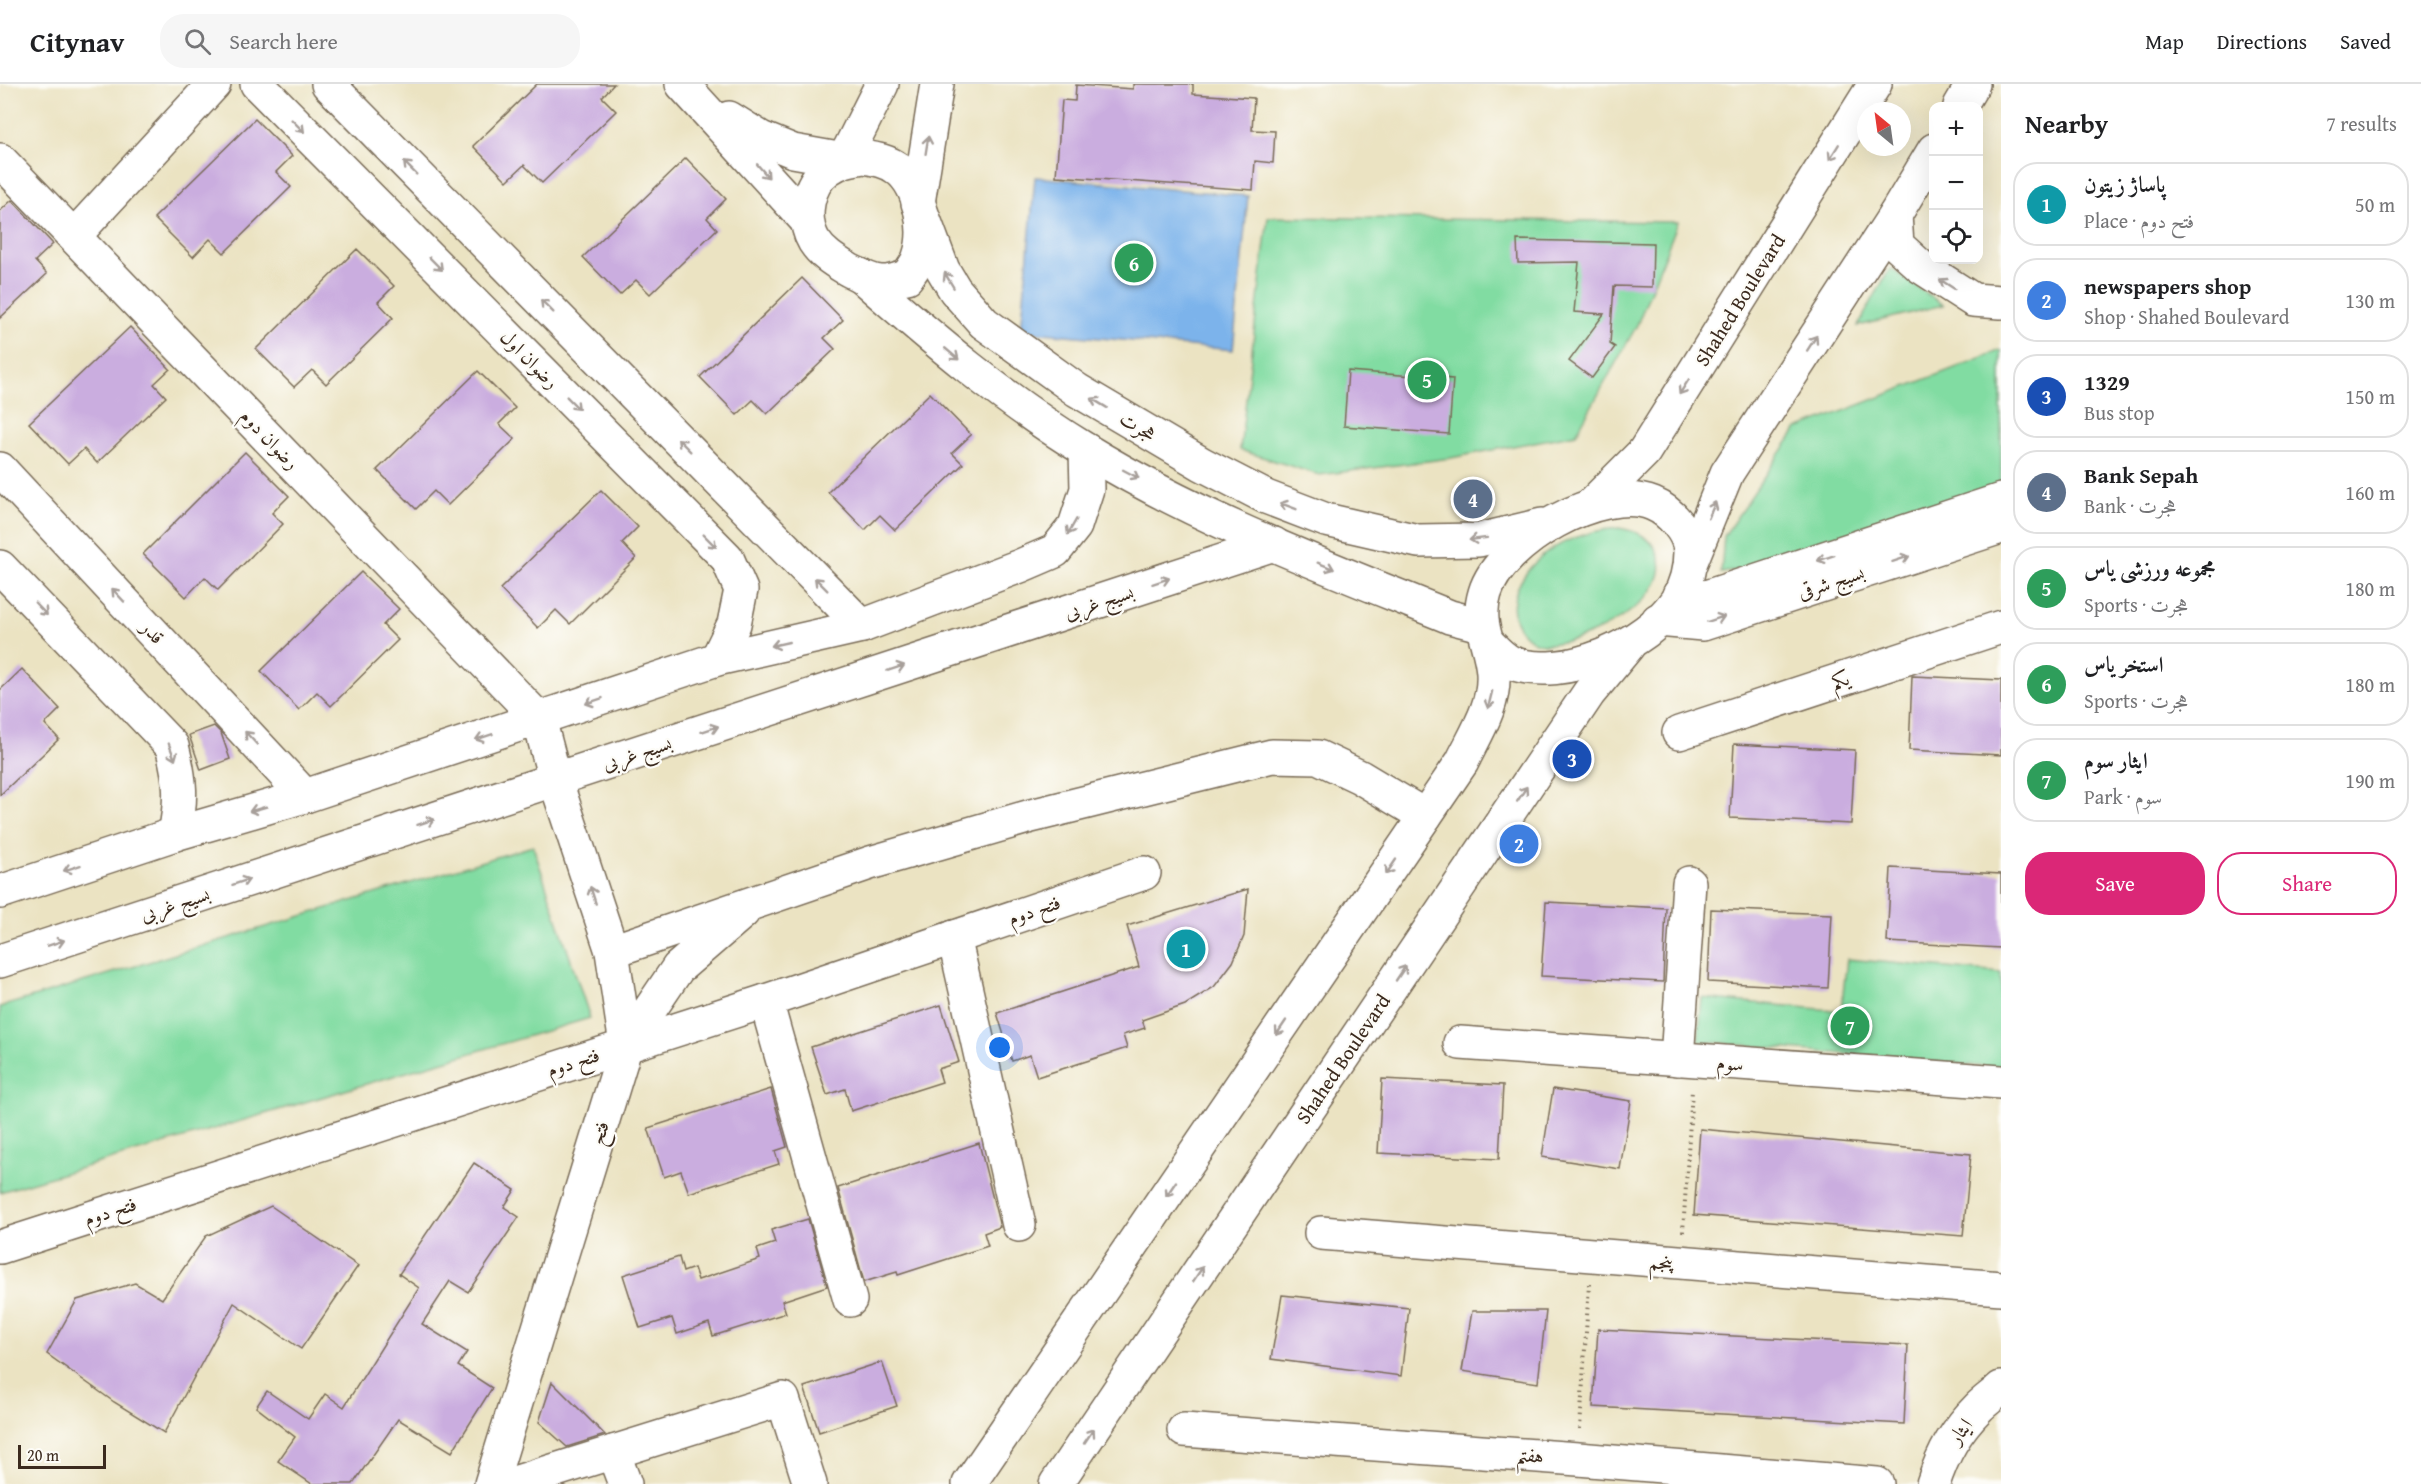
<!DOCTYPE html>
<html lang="en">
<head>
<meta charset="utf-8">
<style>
	body { margin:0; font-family:"Gentium Book Plus",Amiri,serif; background:#f6f6f6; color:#202124 }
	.controls { position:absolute; right:18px; top:18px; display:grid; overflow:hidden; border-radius:12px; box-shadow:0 6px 24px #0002 }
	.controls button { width:54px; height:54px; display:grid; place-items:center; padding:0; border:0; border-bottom:2px solid #e0e0e0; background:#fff; color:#202124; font:30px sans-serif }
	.compass { position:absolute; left:1857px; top:18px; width:54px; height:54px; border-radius:50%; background:#fff; box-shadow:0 6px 24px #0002; rotate:331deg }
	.scale { position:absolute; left:18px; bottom:15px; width:88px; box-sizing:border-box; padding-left:6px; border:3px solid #3b2a1e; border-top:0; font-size:16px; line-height:21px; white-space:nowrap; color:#3b2a1e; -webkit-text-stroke:4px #fdfcf7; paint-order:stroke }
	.you { position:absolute; left:1000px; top:964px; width:21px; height:21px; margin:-15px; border:4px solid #fff; border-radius:50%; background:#1a73e8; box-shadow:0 0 0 9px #1a73e833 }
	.badge { display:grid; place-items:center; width:39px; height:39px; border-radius:50%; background:#db2777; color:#fff; font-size:20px; font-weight:700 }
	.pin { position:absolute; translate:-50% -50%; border:3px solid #fff; box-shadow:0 2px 6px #0006 }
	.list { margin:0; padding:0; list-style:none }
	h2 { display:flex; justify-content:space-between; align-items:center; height:78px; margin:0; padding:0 24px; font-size:26px }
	h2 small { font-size:20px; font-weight:400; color:#757577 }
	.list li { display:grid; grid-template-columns:39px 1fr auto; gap:18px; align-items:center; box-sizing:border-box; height:84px; margin:0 12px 12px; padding:0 12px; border:2px solid #e0e0e0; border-radius:24px }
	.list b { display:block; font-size:22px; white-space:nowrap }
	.list p { margin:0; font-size:20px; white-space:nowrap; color:#757577 }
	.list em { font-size:20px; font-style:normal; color:#757577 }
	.actions { display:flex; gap:12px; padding:18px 24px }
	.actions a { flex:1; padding:14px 0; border:2px solid #db2777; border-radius:24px; text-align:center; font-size:21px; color:#db2777 }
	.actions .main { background:#db2777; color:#fff }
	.icon { flex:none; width:33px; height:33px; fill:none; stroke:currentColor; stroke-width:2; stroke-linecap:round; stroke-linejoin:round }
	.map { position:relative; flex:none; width:2001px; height:1400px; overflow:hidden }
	header { display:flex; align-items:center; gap:36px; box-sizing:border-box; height:84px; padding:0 30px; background:#fff; border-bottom:2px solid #e0e0e0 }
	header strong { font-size:28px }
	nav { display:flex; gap:33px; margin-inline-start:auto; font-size:21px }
	.search { width:420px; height:54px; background:#f6f6f6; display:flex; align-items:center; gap:15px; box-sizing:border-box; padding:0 21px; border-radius:24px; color:#757577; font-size:22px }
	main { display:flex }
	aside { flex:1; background:#fff }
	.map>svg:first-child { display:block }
	.green { fill:#81dca2; stroke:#5e8360; stroke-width:1.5 }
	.water { fill:#7bb3eb; stroke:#5b6e84; stroke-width:1.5 }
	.building { fill:#caaddf }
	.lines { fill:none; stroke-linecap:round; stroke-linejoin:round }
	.minor-casing { stroke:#796b57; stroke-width:36 }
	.major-casing { stroke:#796b57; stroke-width:36 }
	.path { stroke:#796b57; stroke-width:4; stroke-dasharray:1.5 4.5; stroke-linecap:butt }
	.minor { stroke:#fff; stroke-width:33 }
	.major { stroke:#fff; stroke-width:33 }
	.oneway { stroke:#a79f9a }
	.labels { text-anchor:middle; stroke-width:4.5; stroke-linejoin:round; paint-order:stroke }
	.street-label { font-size:20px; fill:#3b2a1e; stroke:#fdfcf7 }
</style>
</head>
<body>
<header>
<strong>Citynav</strong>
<div class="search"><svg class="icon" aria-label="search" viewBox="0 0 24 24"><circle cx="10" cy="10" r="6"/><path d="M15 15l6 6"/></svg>Search here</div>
<nav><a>Map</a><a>Directions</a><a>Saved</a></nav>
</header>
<main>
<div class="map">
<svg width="2001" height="1400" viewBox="0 0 2001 1400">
	<rect width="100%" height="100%" fill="#fdfcf7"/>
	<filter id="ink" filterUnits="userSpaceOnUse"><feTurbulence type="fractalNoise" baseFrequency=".0167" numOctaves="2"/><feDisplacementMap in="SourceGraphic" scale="12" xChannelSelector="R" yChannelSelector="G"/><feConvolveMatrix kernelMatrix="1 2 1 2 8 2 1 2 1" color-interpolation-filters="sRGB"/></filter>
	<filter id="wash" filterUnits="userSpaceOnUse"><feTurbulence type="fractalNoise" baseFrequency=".008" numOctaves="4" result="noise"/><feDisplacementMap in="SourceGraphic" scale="24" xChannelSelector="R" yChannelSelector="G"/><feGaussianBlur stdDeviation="1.35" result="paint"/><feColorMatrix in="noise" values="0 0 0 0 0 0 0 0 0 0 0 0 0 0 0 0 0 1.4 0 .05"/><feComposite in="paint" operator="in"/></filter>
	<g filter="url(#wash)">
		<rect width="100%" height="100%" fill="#ebe3c2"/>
		<g class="green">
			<path d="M1268,133L1678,138L1637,241L1576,350L1451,374L1319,391L1240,366Z"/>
			<path d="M1890,184L1943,221L1858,242Z"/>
			<path d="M2001,266V403L1756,484L1721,489L1724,452L1797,345Z"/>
			<path d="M1619,444C1637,447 1650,452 1658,470C1676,512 1595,554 1562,558C1556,559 1549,561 1544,560C1536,560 1529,555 1524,550C1507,531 1512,508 1527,488C1547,461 1586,446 1619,444Z"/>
			<path d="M533,762L590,934L0,1108V923Z"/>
			<path d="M1847,875L2001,889V984L1698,957L1702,914L1841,927Z"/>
		</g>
		<path class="water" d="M1035,93L1248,112L1233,266L1021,247Z"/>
		<g id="blocks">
			<g class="building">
				<path d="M537,0H614L602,13L616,27L542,99L524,81L507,97L473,62Z"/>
				<path d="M1133,0H1193V10L1254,14L1252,46L1275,47L1273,79L1255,77L1253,106L1056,92L1062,16L1075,17L1076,1L1133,5Z"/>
				<path d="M255,35L292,72L276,88L291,103L224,169L210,155L193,173L154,134Z"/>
				<path d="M686,74L726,115L707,134L717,145L650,210L636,196L620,211L583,173Z"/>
				<path d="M12,116L53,160L35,177L47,190L0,234V127Z"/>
				<path d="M1517,156L1653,159L1652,203L1614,202L1610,260L1615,263L1592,294L1569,277L1604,230L1574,228L1579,178L1518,179Z"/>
				<path d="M357,165L394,202L378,218L393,234L326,300L312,286L294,303L256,265Z"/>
				<path d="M802,194L843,236L824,254L835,265L767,330L753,316L737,331L700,293Z"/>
				<path d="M130,243L170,285L154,300L166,313L97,379L84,365L68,380L29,339Z"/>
				<path d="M478,287L515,324L499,340L515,355L448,421L434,407L416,425L377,386Z"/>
				<path d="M1348,287L1453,295L1449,350L1344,342Z"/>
				<path d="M930,309L971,351L952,369L963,380L895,446L880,431L865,446L828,408Z"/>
				<path d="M245,368L289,412L272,429L283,440L218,506L205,493L186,513L143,470Z"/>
				<path d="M601,406L638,443L622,459L636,474L570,540L556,526L538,544L500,505Z"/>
				<path d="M361,488L399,525L383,541L398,556L331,622L317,608L299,626L261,587Z"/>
				<path d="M22,585L60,625L45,640L59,655L0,711V606Z"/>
				<path d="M1912,592L2001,596V671L1909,666Z"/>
				<path d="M214,642L221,649L230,675L201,686L189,651Z"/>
				<path d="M1734,660L1855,666L1851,740L1730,734Z"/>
				<path d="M1891,784L2001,790V864L1887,858Z"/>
				<path d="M1248,805L1244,852L1233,878L1214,903L1185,921L1142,936L1145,944L1123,951L1127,964L1037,993L1030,971L1012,977L997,929L1139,883L1127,842Z"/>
				<path d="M1546,818L1666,824L1663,898L1541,892Z"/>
				<path d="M1711,825L1832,830L1828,904L1708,898Z"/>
				<path d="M941,921L959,978L938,985L942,998L851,1027L845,1005L827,1011L811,963Z"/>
				<path d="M1382,995L1503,1001L1499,1075L1378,1069Z"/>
				<path d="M771,1005L787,1063L775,1067L779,1080L689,1109L681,1087L664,1093L648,1044Z"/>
				<path d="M1553,1005L1631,1017L1620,1085L1542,1073Z"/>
				<path d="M1700,1045L1971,1070L1963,1152L1694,1131Z"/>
				<path d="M979,1059L1000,1143L984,1149L988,1162L898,1191L897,1188L864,1198L838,1104Z"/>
				<path d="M474,1079L515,1106L504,1123L519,1133L468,1208L450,1197L422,1240L467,1268L458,1282L492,1304L452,1368L398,1335L353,1400H312L278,1377L295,1353L256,1323L267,1307L308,1335L325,1310L344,1323L419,1204L399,1190Z"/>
				<path d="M271,1122L358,1182L301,1265L234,1219L164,1349L114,1318L47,1270L77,1216L135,1199L162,1215L206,1152Z"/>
				<path d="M808,1135L827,1202L782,1217L786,1229L713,1252L709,1239L677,1250L672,1234L640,1244L623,1191L679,1173L683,1188L694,1184L698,1196L760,1175L757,1165L775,1159L771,1146Z"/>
				<path d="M1282,1211L1409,1224L1401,1292L1271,1275Z"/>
				<path d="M1472,1227H1546L1538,1299L1462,1287Z"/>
				<path d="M1598,1245L1908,1261L1904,1340L1593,1323Z"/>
				<path d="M882,1278L897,1322L819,1348L804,1303Z"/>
				<path d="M552,1298L605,1351L567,1363L539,1338Z"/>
			</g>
		</g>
	</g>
	<g filter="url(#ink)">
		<use href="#blocks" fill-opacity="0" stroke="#796b57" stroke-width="1.5"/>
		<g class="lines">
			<defs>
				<g id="minor">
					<path d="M257,0L727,474L741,506L734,540L717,575"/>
					<path d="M328,0L862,542"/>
					<path d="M682,0L807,137"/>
					<path d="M729,34L761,54L793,67L844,76"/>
					<path d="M0,76L539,635"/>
					<path d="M74,152L214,0"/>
					<path d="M0,385L305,712"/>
					<path d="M0,483L172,662C181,697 182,714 175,750"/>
					<path d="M1679,649L2001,543"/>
					<path d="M954,853L1019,1141"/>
					<path d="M612,867L870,779L1031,732L1272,672L1318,673L1360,693L1425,732"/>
					<path d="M766,917L850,1216"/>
					<path d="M1460,959L2001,998"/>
					<path d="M626,961L678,884L743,828"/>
					<path d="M1677,975L1689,799"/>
					<path d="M1321,1149L2001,1204"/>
					<path d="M0,1163L766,917L1144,789"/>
					<path d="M1184,1346L1578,1375L1877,1400"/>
					<path d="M613,1368L625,1400"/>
					<path d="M491,1400L626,961L612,867L555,695"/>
					<path d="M511,1400L783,1315L810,1400"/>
					<path d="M1933,1400C1943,1369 1956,1346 1979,1323C1986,1316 1994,1311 2001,1304"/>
				</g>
				<g id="major">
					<path d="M937,0L918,119L943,186L955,206L984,239L1077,306L1202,380L1266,413L1326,436L1418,457L1479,456L1542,441"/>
					<path d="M1960,22L1973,0"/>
					<path d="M863,73C876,75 888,77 898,85C921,103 928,147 919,173C917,180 911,187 907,193C900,194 892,198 884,198C873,199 859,191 849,186C836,178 822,170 814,157C801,134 807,100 828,85C839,77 851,75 863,73Z"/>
					<path d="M844,76L882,0"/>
					<path d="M1895,131L1897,161L1920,182L1973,216L2001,218"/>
					<path d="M860,191C931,254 1005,317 1086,366C1200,436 1327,483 1450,533L1481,541"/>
					<path d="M1591,421L1644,368L1875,0"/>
					<path d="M1690,480L1727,389L1895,131L1934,66"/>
					<path d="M1679,511L1706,513L2001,416"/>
					<path d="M1658,536L1703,540L2001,443"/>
					<path d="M539,635L555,695"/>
					<path d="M0,808L175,750L305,712L717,575L862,542L1020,482L1055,467L1075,442L1087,405L1086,366"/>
					<path d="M0,877L1274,460"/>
					<path d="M969,1400L1462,678C1476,649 1495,622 1493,589C1491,558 1475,542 1485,509C1500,458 1602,399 1653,420C1670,427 1690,449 1690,468C1690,485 1686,501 1677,516C1647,561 1564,598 1512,579C1503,575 1495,566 1488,559"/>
					<path d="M1056,1400L1589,609L1628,562"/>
				</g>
			</defs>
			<use href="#minor" class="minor-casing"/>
			<use href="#major" class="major-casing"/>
			<g class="path">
				<path d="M1683,1148L1692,1006"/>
				<path d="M1580,1345L1589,1200"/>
			</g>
			<use href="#minor" class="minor"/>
			<use href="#major" class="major"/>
		</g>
		<defs><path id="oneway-shaft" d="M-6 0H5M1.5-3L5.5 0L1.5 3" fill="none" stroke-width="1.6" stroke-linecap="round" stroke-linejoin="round" transform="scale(1.5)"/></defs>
		<g class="oneway">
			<use href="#oneway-shaft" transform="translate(298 42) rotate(45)"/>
			<use href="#oneway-shaft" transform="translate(927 61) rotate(-81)"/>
			<use href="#oneway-shaft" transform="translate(1834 68) rotate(122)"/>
			<use href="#oneway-shaft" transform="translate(410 84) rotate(-135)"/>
			<use href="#oneway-shaft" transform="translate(763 87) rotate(49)"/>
			<use href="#oneway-shaft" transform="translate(436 180) rotate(45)"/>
			<use href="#oneway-shaft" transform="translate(949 196) rotate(-121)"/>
			<use href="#oneway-shaft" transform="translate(1947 200) rotate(-147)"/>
			<use href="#oneway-shaft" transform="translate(547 222) rotate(-135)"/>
			<use href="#oneway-shaft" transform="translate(1812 259) rotate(-57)"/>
			<use href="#oneway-shaft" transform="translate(952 270) rotate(40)"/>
			<use href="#oneway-shaft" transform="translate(1684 303) rotate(122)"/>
			<use href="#oneway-shaft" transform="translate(573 319) rotate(45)"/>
			<use href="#oneway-shaft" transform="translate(1099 319) rotate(-149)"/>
			<use href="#oneway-shaft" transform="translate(684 361) rotate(-135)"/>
			<use href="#oneway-shaft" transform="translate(1131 390) rotate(28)"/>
			<use href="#oneway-shaft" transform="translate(1288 422) rotate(-159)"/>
			<use href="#oneway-shaft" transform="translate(1712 426) rotate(-67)"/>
			<use href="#oneway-shaft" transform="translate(1072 443) rotate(120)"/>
			<use href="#oneway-shaft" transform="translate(1478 455) rotate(173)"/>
			<use href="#oneway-shaft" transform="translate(710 457) rotate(45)"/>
			<use href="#oneway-shaft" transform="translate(1826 474) rotate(162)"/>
			<use href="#oneway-shaft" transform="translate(1901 475) rotate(-18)"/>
			<use href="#oneway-shaft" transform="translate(1326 482) rotate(22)"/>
			<use href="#oneway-shaft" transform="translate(1161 497) rotate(-18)"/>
			<use href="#oneway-shaft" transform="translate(821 500) rotate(-135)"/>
			<use href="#oneway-shaft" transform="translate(118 511) rotate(-133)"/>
			<use href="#oneway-shaft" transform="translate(41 525) rotate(46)"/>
			<use href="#oneway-shaft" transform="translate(1716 535) rotate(-18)"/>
			<use href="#oneway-shaft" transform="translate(780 560) rotate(167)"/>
			<use href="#oneway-shaft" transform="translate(896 584) rotate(-18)"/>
			<use href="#oneway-shaft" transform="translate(1490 616) rotate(104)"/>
			<use href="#oneway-shaft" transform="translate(594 617) rotate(161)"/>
			<use href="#oneway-shaft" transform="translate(710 645) rotate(-18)"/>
			<use href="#oneway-shaft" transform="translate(484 653) rotate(162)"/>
			<use href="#oneway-shaft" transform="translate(251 654) rotate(-133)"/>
			<use href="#oneway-shaft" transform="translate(172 668) rotate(69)"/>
			<use href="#oneway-shaft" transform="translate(1522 710) rotate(-57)"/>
			<use href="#oneway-shaft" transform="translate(258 725) rotate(164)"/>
			<use href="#oneway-shaft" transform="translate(426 738) rotate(-18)"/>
			<use href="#oneway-shaft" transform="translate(1391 783) rotate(124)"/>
			<use href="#oneway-shaft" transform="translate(72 784) rotate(162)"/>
			<use href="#oneway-shaft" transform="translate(241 798) rotate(-18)"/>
			<use href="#oneway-shaft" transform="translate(593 811) rotate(-108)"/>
			<use href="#oneway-shaft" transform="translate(56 859) rotate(-18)"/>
			<use href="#oneway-shaft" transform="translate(1401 889) rotate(-56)"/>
			<use href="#oneway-shaft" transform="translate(1281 944) rotate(124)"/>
			<use href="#oneway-shaft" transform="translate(1171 1105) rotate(124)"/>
			<use href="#oneway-shaft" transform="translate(1198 1190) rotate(-56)"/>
			<use href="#oneway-shaft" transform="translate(1089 1352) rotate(-56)"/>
		</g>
	</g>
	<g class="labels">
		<g class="street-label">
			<text transform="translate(1740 216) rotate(-58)" y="7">Shahed Boulevard</text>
			<text transform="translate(530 275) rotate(45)" y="7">رضوان اول</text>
			<text transform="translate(1138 342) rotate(31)" y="7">هجرت</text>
			<text transform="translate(270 355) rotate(46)" y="7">رضوان دوم</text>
			<text transform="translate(1831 498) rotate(-18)" y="7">بسیج شرقی</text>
			<text transform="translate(1099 518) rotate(-18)" y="7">بسیج غربی</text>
			<text transform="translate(153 548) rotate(47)" y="7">قدر</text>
			<text transform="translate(1840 596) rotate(-18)" y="7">یکم</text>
			<text transform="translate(637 669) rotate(-18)" y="7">بسیج غربی</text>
			<text transform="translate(175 820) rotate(-18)" y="7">بسیج غربی</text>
			<text transform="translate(1034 826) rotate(-19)" y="7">فتح دوم</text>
			<text transform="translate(1343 975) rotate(-56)" y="7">Shahed Boulevard</text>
			<text transform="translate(573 978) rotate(-18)" y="7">فتح دوم</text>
			<text transform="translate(1730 979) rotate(4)" y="7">سوم</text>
			<text transform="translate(599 1049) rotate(-73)" y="7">فتح</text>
			<text transform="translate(110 1127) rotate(-18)" y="7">فتح دوم</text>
			<text transform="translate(1661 1178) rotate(4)" y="7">پنجم</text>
			<text transform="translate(1960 1347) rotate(-53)" y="7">ایثار</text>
			<text transform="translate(1530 1371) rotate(4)" y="7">هفتم</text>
		</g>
	</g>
</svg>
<div class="controls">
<button>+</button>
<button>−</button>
<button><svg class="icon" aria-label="locate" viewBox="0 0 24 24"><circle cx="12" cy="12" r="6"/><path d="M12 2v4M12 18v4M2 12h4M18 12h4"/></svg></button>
</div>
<svg class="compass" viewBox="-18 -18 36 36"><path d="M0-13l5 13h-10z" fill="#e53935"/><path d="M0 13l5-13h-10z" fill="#757577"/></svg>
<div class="scale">20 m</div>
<div class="you"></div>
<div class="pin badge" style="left:1186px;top:865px;background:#0f9aa8">1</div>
<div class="pin badge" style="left:1519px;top:760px;background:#3f7fe0">2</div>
<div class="pin badge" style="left:1572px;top:675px;background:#1a4fb4">3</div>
<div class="pin badge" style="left:1473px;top:415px;background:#5c6f8a">4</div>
<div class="pin badge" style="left:1427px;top:296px;background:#2e9e5b">5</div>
<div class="pin badge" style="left:1134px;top:179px;background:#2e9e5b">6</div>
<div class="pin badge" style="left:1850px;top:942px;background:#2e9e5b">7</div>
</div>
<aside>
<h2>Nearby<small>7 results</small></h2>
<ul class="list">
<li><span class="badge" style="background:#0f9aa8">1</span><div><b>پاساژ زیتون</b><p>Place · فتح دوم</p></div><em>50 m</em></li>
<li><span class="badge" style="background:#3f7fe0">2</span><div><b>newspapers shop</b><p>Shop · Shahed Boulevard</p></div><em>130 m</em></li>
<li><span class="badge" style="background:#1a4fb4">3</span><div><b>1329</b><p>Bus stop</p></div><em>150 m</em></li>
<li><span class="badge" style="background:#5c6f8a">4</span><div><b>Bank Sepah</b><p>Bank · هجرت</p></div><em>160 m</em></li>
<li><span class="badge" style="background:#2e9e5b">5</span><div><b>مجموعه ورزشی یاس</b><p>Sports · هجرت</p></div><em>180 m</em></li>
<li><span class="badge" style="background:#2e9e5b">6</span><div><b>استخر یاس</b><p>Sports · هجرت</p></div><em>180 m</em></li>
<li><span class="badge" style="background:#2e9e5b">7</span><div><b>ایثار سوم</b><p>Park · سوم</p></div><em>190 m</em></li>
</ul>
<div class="actions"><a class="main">Save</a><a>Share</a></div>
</aside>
</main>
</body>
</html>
